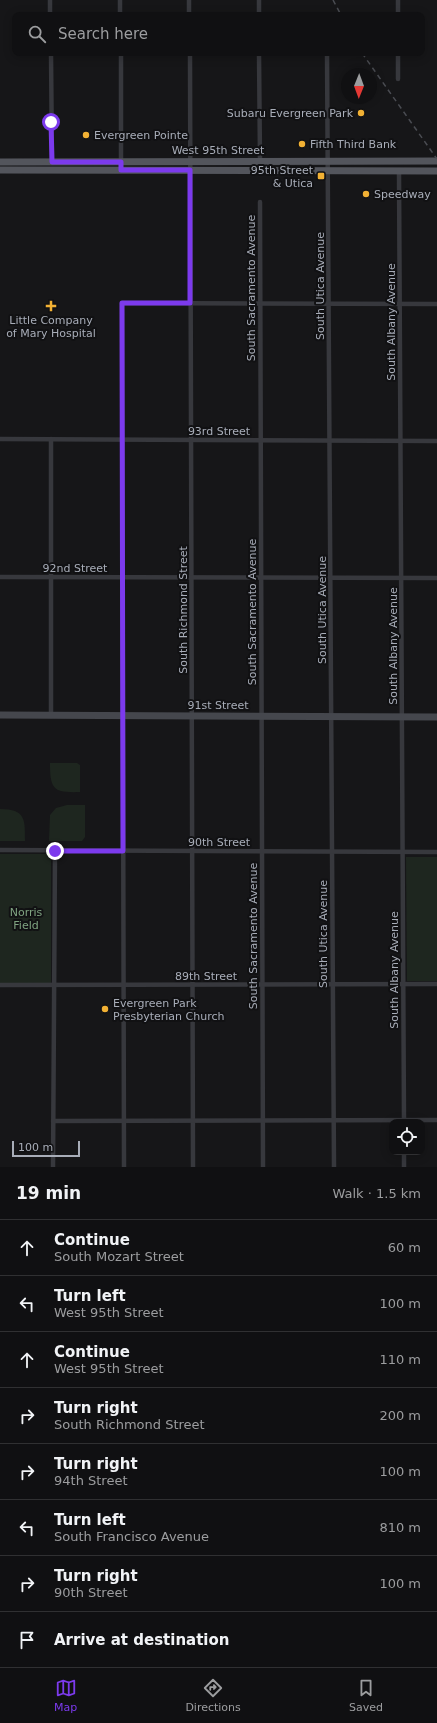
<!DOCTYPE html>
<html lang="en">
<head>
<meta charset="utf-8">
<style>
	body { margin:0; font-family:"DejaVu Sans",sans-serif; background:#1e1e20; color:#f1f3f6 }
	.controls { position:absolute; right:12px; bottom:12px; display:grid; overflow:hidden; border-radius:8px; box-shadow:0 2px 10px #0003 }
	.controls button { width:36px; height:36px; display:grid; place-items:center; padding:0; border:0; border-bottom:1px solid #303032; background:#101012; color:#f1f3f6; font:20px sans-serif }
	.compass { position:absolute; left:341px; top:68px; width:36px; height:36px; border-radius:50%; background:#101012; box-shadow:0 2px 10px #0003; rotate:181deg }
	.scale { position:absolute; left:12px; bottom:10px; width:68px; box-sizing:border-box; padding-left:4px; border:2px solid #a8adb8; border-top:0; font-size:11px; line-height:14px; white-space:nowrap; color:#a8adb8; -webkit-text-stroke:3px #111113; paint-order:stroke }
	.stop { position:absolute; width:12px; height:12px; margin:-9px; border:3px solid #7c3aed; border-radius:50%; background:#fff }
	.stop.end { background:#7c3aed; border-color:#fff; box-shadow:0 1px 4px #0008 }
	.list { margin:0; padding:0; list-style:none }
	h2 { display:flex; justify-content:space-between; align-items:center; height:52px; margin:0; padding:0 16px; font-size:17px }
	h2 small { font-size:13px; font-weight:400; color:#9c9d9f }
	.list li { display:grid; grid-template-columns:26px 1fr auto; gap:12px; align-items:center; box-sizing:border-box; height:56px; padding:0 16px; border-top:1px solid #303032 }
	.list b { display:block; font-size:15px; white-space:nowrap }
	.list p { margin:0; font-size:13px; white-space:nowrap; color:#9c9d9f }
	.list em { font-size:13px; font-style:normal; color:#9c9d9f }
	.icon { flex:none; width:22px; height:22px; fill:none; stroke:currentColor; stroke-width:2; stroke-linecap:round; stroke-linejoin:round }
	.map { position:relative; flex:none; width:437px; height:1167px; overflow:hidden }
	.search { position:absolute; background:#101012; box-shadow:0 2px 10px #0003; left:12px; right:12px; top:12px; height:44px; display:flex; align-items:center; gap:10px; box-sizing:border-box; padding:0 14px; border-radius:8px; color:#9c9d9f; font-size:15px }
	.sheet { height:500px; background:#101012 }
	nav { display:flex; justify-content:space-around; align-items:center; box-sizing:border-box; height:56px; border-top:1px solid #303032; background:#101012; font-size:11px; color:#9c9d9f }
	nav a { display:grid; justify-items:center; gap:2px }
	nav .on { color:#7c3aed }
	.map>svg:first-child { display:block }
	.green { fill:#1e261f }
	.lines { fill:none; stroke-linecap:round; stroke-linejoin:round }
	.street { stroke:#37383d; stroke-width:4.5 }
	.secondary { stroke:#45474d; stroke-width:7 }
	.primary { stroke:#53555c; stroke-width:7 }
	.rail { stroke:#4a4c52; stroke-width:1.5; stroke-dasharray:5 4; stroke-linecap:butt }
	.route { stroke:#7c3aed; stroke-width:5 }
	.poi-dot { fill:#f2b134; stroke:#111113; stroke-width:1.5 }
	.labels { text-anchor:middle; stroke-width:4; stroke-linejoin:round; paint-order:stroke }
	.poi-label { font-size:11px; fill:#a8adb8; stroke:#111113; text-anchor:start }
	.street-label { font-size:11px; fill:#a8adb8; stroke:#111113 }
	.park-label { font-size:11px; fill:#7fa381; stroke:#111113 }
</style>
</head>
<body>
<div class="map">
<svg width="437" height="1167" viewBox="0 0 437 1167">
	<rect width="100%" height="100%" fill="#161618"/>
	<g class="green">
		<path d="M50,763H77L80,765V792C53,793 50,789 50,763Z"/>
		<path d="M67,805H85V837L82,841H49L50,815L56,808Z"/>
		<path d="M0,809C26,809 25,820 25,841H0Z"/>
		<rect x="0" y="854" width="51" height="129"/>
		<path d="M406,857H437V981H407Z"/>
	</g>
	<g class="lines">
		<g class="street">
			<path d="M50,0V15"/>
			<path d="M120,0V15"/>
			<path d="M189,0V15"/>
			<path d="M259,0V15"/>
			<path d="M398,0V15"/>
			<path d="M51,53L52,162"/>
			<path d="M121,53V163"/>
			<path d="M190,53L193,1167"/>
			<path d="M259,53L260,161"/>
			<path d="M327,53L334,1167"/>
			<path d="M398,53V79"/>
			<path d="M399,170L404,1122"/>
			<path d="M260,202L263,1167"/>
			<path d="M0,439L437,441"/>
			<path d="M51,439V716"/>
			<path d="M0,577L437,578"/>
			<path d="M0,850L437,852"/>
			<path d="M0,985L437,984"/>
			<path d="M53,1121L437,1120"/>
			<path d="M404,1152V1167"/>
			<path d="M53,1167L55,851"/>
			<path d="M124,1167L122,303L437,304"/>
		</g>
		<path class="secondary" d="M0,715L437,717"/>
		<g class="primary">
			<path d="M0,162L437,161"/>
			<path d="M0,170L437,171"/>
		</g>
		<g class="rail">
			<path d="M333,0L341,15"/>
			<path d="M362,53L437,159"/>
		</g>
	</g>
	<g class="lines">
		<path class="route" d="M51,122L52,162H121V170H190V303H122L123,851H55"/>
	</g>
	<g class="poi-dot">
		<circle cx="361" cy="113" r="4"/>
		<circle cx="86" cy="135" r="4"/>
		<circle cx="302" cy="144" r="4"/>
		<rect x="317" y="172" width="8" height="8" rx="2"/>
		<circle cx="366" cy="194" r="4"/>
		<path d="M49 300h4v4h4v4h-4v4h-4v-4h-4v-4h4z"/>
		<circle cx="105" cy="1009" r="4"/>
	</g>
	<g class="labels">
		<g class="poi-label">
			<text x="353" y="117" text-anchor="end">Subaru Evergreen Park</text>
			<text x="94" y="139">Evergreen Pointe</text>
			<text x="310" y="148">Fifth Third Bank</text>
			<text x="313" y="174" text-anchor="end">95th Street<tspan x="313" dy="13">&amp; Utica</tspan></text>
			<text x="374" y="198">Speedway</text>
			<text x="51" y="324" text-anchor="middle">Little Company<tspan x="51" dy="13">of Mary Hospital</tspan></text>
			<text x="113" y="1007">Evergreen Park<tspan x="113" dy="13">Presbyterian Church</tspan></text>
		</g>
		<g class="street-label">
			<text x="218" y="154">West 95th Street</text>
			<text transform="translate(320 286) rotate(-90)" y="4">South Utica Avenue</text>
			<text transform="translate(251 288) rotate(-90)" y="4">South Sacramento Avenue</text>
			<text transform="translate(391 322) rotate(-90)" y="4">South Albany Avenue</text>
			<text x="219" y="435">93rd Street</text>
			<text x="75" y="572">92nd Street</text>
			<text transform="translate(183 610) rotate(-90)" y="4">South Richmond Street</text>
			<text transform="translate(322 610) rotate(-90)" y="4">South Utica Avenue</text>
			<text transform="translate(252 612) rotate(-90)" y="4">South Sacramento Avenue</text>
			<text transform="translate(393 646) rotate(-90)" y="4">South Albany Avenue</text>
			<text x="218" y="709">91st Street</text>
			<text x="219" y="846">90th Street</text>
			<text transform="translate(323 934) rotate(-90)" y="4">South Utica Avenue</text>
			<text transform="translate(253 936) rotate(-90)" y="4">South Sacramento Avenue</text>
			<text transform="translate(394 970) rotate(-90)" y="4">South Albany Avenue</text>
			<text x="206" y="980">89th Street</text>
		</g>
		<g class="park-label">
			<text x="26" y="916">Norris<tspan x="26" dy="13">Field</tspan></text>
		</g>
	</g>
</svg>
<div class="controls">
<button><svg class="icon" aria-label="locate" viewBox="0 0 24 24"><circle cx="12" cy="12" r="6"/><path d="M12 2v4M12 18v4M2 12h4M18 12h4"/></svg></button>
</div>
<svg class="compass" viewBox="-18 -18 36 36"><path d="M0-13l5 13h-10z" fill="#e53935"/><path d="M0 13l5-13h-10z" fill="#9c9d9f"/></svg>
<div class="scale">100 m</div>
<div class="stop" style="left:51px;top:122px"></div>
<div class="stop end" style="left:55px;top:851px"></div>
<div class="search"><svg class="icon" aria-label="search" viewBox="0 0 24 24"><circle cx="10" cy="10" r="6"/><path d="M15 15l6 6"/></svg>Search here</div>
</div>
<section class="sheet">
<h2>19 min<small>Walk · 1.5 km</small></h2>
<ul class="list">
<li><svg class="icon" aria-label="ahead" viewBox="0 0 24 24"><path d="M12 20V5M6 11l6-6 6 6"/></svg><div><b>Continue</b><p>South Mozart Street</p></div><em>60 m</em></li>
<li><svg class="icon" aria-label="left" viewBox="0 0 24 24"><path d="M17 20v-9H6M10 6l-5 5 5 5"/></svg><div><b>Turn left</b><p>West 95th Street</p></div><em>100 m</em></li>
<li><svg class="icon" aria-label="ahead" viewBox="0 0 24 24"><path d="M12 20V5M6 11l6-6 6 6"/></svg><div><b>Continue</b><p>West 95th Street</p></div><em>110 m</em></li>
<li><svg class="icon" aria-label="right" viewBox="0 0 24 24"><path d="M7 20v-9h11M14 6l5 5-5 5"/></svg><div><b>Turn right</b><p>South Richmond Street</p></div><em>200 m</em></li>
<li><svg class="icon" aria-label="right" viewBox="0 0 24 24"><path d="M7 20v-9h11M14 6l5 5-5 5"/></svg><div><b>Turn right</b><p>94th Street</p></div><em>100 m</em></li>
<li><svg class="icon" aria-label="left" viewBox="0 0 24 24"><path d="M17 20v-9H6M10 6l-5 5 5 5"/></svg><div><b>Turn left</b><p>South Francisco Avenue</p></div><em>810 m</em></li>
<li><svg class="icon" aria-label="right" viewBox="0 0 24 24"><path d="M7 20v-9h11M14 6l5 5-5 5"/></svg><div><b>Turn right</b><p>90th Street</p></div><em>100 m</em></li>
<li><svg class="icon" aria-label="arrive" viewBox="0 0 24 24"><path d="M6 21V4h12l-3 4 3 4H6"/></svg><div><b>Arrive at destination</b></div></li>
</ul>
</section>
<nav>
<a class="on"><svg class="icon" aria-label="map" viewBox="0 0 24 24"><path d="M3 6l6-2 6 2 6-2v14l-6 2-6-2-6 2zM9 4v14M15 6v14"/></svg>Map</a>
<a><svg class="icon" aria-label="directions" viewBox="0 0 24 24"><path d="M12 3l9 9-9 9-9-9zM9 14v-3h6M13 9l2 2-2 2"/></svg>Directions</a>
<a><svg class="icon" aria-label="saved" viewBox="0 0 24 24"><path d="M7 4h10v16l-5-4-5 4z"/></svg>Saved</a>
</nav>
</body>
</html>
